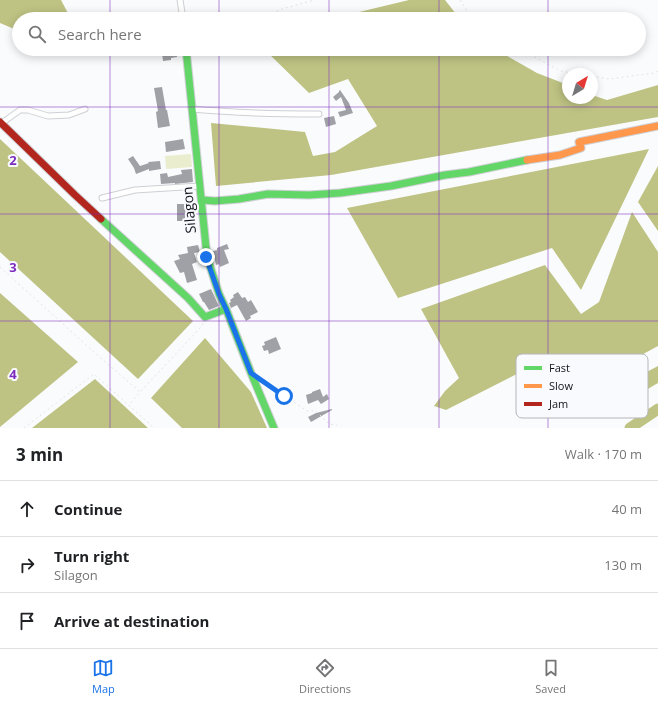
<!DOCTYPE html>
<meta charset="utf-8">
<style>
:root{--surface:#fff;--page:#f6f6f6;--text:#202124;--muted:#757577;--line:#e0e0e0;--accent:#1a73e8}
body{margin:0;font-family:"Open Sans",sans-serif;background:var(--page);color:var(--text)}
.compass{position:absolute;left:562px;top:68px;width:36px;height:36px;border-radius:50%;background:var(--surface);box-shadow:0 2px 10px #0003;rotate:38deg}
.stop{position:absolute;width:12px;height:12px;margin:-9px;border:3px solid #1a73e8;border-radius:50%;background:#fff}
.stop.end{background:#1a73e8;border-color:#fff;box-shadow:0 1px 4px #0008}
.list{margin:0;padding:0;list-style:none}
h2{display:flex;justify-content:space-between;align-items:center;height:52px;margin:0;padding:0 16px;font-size:17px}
h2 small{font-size:13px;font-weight:400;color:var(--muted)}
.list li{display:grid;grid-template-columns:26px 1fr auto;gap:12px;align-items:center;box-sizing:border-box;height:56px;padding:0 16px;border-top:1px solid var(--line)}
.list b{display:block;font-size:15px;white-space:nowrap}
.list p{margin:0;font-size:13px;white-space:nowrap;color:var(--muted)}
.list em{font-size:13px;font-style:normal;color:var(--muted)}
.icon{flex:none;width:22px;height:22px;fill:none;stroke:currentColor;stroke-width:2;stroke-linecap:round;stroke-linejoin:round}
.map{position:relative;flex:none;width:658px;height:428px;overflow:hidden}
.search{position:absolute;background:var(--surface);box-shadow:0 2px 10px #0003;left:12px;right:12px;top:12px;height:44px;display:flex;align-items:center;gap:10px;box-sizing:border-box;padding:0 14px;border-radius:22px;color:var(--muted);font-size:15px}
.sheet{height:220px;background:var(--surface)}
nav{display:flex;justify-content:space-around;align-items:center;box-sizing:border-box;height:56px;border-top:1px solid var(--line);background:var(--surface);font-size:11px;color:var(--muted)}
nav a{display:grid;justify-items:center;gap:2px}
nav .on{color:var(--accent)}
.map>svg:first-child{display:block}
.green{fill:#eaeece}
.water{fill:#bec383}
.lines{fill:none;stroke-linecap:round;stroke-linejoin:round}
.river{stroke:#bec383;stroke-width:11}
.building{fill:#a0a1a6}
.street-casing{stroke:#cfd0d4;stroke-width:7}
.fast-casing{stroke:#cfd0d4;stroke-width:9}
.slow-casing{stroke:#cfd0d4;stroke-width:9}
.jam-casing{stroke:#cfd0d4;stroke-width:9}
.path{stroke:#e4e4e4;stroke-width:1;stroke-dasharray:2 3;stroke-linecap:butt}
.street{stroke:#fefeff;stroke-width:5}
.fast{stroke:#63d668;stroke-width:7}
.slow{stroke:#ff974d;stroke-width:7}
.jam{stroke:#b3261e;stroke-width:7}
.route{stroke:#1a73e8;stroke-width:5}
.grid{fill:none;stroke:#7b2cbf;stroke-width:1;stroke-opacity:0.55}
.labels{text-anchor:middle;stroke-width:4;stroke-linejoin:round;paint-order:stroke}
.street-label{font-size:14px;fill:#12131a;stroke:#f9fafe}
.key{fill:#f9fafe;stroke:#b4b5ba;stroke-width:1}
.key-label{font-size:11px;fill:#12131a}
.grid-label{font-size:13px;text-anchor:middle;font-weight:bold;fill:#7b2cbf;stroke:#f9fafe;stroke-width:4;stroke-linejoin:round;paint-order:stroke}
</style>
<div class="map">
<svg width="658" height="428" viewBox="0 0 658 428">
<rect width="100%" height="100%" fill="#fafbfd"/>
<path class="green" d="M191 154 192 167 166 169 165 156Z"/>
<g class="water">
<path d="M0 0H61L71 19H19V31L0 23Z"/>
<path d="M409 0H445L460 19H330Z"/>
<path d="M264 49H495L537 73 568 85V98H592V95L607 100 658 85V117L331 175 216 186 211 123 305 132 313 156 335 152 377 126 348 79 309 93Z"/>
<path d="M0 139 193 321 138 379 0 252Z"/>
<path d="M649 149 581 290 552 248 398 298 347 208Z"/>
<path d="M658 166V231L638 202Z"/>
<path d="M632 212 658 252V346L575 391 552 356 446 410 434 406 445 391 459 378 421 309 545 265 581 314 599 302Z"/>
<path d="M0 293 78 362 0 427Z"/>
<path d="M205 338 251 392 267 428H182L151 398Z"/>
<path d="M658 366V383L600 417 590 402Z"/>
<path d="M95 379 148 428H32Z"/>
</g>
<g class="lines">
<path class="river" d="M630 428 658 409"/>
</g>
<g class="building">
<path d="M162 53H177V57L171 58V60L163 61Z"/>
<path d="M162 87 166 110H167L170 126 158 128 156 112 158 111 154 88Z"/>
<path d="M340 90 349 103 353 113 340 117 338 112 346 110 341 97 336 101 333 97 339 92V91Z"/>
<path d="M334 116 336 124 326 127 324 118Z"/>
<path d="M183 139 185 149 166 152 165 142Z"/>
<path d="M133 156 140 166 149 163 148 162 160 161 161 169 149 171V169L136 174 134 168 128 159Z"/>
<path d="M192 169 193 182 175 184V183L161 184 160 174 167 173 168 177 182 174 181 170Z"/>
<path d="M177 204H186L185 221H177Z"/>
<path d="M227 244 229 249 224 250 229 263 220 267 219 264 216 265 213 251 217 250V248Z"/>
<path d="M198 245 200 252 194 253 197 262 192 264 197 280 187 283 184 272 180 273 174 261 180 259 178 255 188 253 187 247Z"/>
<path d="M211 289 219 306 209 310 204 302H203L199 294Z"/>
<path d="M238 292 242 298 245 297 248 302 251 300 258 312 250 316 251 318 246 321 237 305 231 308 229 303 231 302 230 300 234 297 233 295Z"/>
<path d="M276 337 281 349 269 354 268 350 264 351 262 346 265 345 264 342Z"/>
<path d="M320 389 323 397 327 394 329 399 321 404 318 400 308 404 306 395 312 393V392Z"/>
<path d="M332 409V410L311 422 308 417 316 413Z"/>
</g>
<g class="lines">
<g class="street-casing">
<g id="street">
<path d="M180 0 183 19"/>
<path d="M192 109C235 113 276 114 319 114"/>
<path d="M2 123 20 110H28L48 116 69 115 85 109"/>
<path d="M102 198 135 190 200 186"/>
</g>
</g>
<g class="fast-casing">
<g id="fast">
<path d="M186 49 207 257 219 294 226 309 251 373 274 428"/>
<path d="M202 200 215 201 239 199 268 194 309 195 340 193 391 186 445 175 469 172 527 160"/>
<path d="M101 219 188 298 205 317 226 309"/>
</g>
</g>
<g class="slow-casing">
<path id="slow" d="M527 160 560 155 581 148 579 142 658 126"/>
</g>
<g class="jam-casing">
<path id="jam" d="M0 122 75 195 101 219"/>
</g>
<g class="path">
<path d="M460 0 467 11 473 19"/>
<path d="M258 19 282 9 315 0"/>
<path d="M516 49 525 52 561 71 579 74"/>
<path d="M592 76 609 79 654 73 658 71"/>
<path d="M0 267 95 353 140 392 129 405"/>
<path d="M261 380 307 411H316L329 424 337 425"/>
<path d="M141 391 202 326 203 323"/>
<path d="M24 428 94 374 154 428"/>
</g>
<use href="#street" class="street"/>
<use href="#fast" class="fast"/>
<use href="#slow" class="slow"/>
<use href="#jam" class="jam"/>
</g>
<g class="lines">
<path class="route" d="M206 257 219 294 226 309 251 373 284 396"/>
</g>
<path class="grid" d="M110 0V19M219 0V19M329 0V19M439 0V19M548 0V19M110 49V428M219 49V428M329 49V428M439 49V428M548 49V428M0 107H658M0 214H658M0 321H658"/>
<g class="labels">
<g class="street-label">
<text transform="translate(189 210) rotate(-95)" y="5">Silagon</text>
</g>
</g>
<rect x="516" y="354" width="132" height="64" rx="6" class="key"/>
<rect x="524" y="366" width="18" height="4" fill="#63d668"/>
<rect x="524" y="384" width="18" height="4" fill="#ff974d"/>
<rect x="524" y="402" width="18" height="4" fill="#b3261e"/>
<g class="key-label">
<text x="549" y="372">Fast</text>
<text x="549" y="390">Slow</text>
<text x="549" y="408">Jam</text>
</g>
<g class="grid-label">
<text x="13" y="165">2</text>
<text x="13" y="272">3</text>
<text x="13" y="379">4</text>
</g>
</svg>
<svg class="compass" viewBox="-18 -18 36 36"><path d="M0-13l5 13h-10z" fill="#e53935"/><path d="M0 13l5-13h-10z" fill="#757577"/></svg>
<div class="stop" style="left:284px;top:396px"></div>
<div class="stop end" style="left:206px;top:257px"></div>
<div class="search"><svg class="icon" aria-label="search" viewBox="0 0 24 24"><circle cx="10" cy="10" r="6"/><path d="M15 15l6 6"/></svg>Search here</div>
</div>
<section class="sheet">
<h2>3 min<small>Walk · 170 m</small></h2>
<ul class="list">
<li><svg class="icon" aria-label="ahead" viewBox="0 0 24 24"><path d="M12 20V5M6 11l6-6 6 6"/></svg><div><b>Continue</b></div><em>40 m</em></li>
<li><svg class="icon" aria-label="right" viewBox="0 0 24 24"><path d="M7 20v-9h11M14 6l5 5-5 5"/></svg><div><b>Turn right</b><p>Silagon</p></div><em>130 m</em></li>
<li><svg class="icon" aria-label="arrive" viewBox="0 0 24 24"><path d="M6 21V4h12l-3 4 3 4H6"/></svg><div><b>Arrive at destination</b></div></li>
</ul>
</section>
<nav>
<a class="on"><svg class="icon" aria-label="map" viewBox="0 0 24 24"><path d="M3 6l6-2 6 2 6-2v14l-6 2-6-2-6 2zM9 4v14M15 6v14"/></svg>Map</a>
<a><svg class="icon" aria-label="directions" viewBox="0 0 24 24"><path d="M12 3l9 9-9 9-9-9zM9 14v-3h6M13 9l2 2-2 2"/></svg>Directions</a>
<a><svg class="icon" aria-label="saved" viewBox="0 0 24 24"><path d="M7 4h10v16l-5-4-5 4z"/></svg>Saved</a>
</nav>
